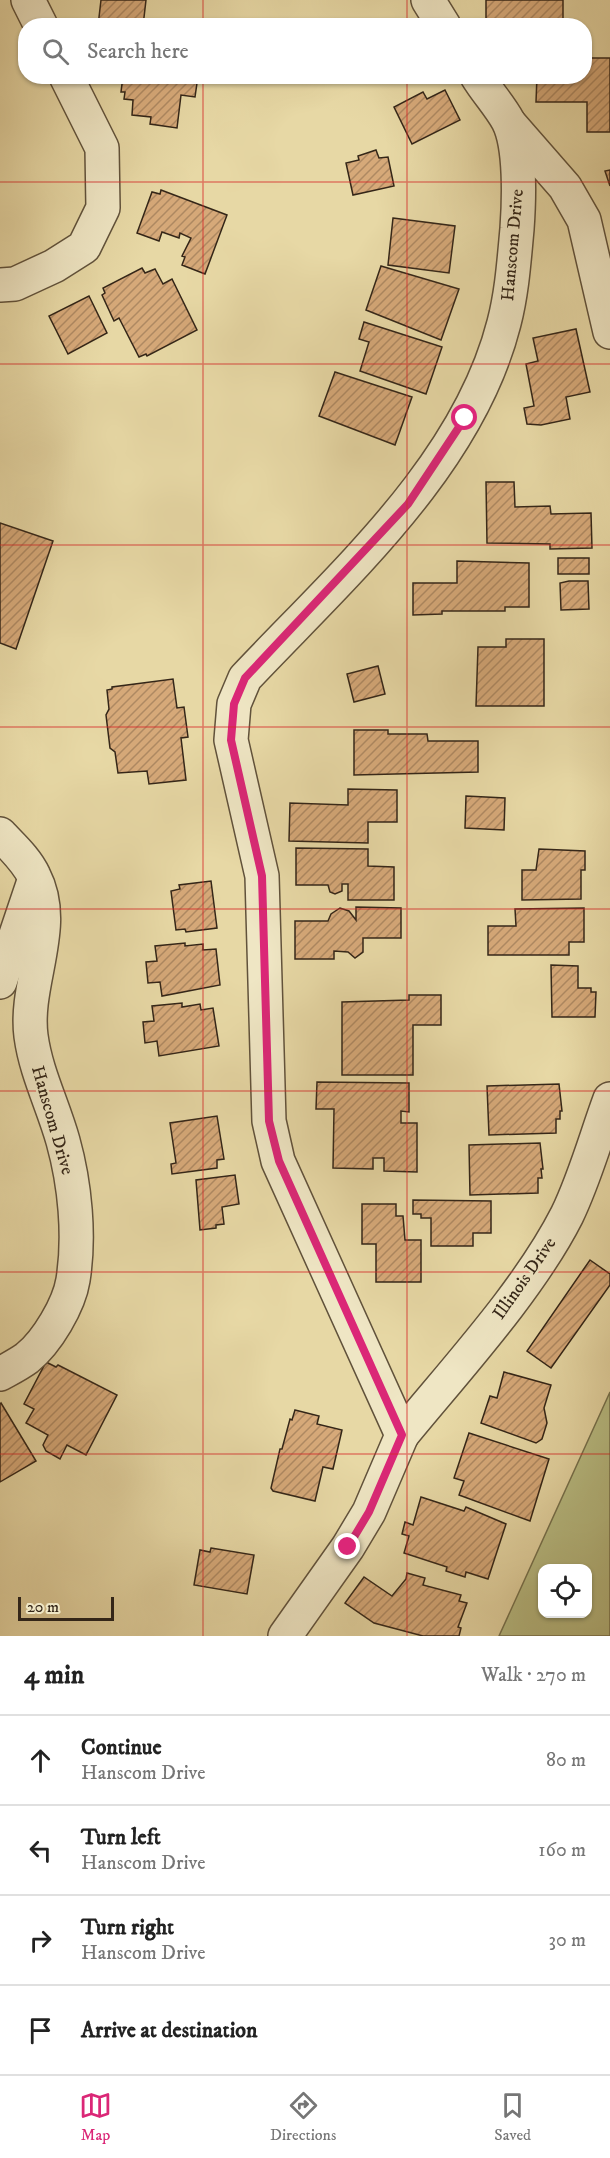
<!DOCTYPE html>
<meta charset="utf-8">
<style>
:root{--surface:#fff;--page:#f6f6f6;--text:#222;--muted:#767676;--line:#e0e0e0;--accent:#db2777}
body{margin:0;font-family:"IM FELL DW Pica",serif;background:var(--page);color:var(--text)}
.controls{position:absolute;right:18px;bottom:18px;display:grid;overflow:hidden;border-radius:12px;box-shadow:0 2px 4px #0004}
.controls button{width:54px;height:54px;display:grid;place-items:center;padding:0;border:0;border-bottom:2px solid var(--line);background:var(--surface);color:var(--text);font:30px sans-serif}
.scale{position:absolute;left:18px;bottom:15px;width:96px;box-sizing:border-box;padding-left:6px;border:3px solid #342618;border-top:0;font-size:16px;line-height:21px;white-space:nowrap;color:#342618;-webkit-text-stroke:4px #efe6c4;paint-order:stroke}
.stop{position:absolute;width:18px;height:18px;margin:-14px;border:4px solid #db2777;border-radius:50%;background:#fff}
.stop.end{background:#db2777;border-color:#fff;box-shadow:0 2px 6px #0008}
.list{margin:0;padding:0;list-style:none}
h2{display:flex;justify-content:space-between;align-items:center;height:78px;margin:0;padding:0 24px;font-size:26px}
h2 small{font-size:20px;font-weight:400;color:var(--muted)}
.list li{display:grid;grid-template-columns:39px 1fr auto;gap:18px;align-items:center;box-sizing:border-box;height:90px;padding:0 24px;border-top:2px solid var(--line)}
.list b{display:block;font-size:22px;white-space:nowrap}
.list p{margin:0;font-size:20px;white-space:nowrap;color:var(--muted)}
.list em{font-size:20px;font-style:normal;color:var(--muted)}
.icon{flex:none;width:33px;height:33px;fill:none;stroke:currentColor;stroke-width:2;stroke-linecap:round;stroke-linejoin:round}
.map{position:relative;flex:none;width:610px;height:1636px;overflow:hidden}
.search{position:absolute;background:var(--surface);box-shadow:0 2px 4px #0004;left:18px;right:18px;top:18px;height:66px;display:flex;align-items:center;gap:15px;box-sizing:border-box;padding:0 21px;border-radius:24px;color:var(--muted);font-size:22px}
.sheet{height:438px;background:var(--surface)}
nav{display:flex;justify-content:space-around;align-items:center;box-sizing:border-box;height:84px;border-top:2px solid var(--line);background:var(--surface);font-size:16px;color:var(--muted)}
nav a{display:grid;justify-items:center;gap:3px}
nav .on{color:var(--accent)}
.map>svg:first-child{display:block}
.green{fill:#b9be84;stroke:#76724e;stroke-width:1.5;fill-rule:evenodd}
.building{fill:url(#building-hatch);stroke:#342618;stroke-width:1.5}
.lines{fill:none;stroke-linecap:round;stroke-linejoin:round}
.minor-casing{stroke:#61523b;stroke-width:36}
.minor{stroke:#efe6c4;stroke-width:33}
.route{stroke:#db2777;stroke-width:8}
.grid{fill:none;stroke:#d62828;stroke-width:1.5;stroke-opacity:0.55}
.labels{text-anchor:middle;stroke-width:4.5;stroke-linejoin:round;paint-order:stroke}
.street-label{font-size:18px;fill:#342618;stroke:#efe6c4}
</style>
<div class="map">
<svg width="610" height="1636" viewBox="0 0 610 1636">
<defs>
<pattern id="building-hatch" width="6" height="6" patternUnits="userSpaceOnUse" patternTransform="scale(1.5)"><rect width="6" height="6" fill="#d6a979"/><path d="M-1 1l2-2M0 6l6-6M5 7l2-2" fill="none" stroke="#ae8962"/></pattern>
</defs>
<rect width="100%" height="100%" fill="#e7d8a5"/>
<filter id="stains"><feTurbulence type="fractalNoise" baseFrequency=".00333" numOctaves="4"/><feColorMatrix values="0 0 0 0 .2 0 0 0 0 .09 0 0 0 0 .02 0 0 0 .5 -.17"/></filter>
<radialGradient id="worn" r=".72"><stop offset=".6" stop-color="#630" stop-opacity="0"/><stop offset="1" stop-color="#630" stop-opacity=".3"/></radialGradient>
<path class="green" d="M610 1392V1636H499ZM542 1568H588V1614H542Z"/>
<g class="building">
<path d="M101 0H146L143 26H98Z"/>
<rect x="486" y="0" width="77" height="26"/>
<path d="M584 58H610V132H587V102H536L537 76H584Z"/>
<path d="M123 76H198L195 97 181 95 177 128 150 124 151 117 132 115 133 100 124 99 125 92H121Z"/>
<path d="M445 90 460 120 412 144 394 107 423 92 427 99Z"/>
<path d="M376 150 379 158 388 157 394 186 353 195 346 163 359 160 358 156Z"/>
<path d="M610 170V186L605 171Z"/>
<path d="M161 190 227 215 205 274 182 265 185 257 182 256 191 238 180 233 179 238 162 232 159 241 137 233 152 192 160 194Z"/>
<path d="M393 218 455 226 449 273 388 265Z"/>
<path d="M381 266 459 289 441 340 366 310Z"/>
<path d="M142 268 145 273 155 269 163 284 172 279 197 330 147 356 146 354 139 357 119 318 114 321 102 295 105 293 103 288Z"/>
<path d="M89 296 107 333 68 354 49 316Z"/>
<path d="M364 322 442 347 426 394 360 371 369 342 359 339Z"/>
<path d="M576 329 590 392 566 397 570 419 541 425 527 424 524 408 534 406 526 364 538 361 533 338Z"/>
<path d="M335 372 412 397 395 445 319 416Z"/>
<path d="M486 482H514L515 507 550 506 551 514 591 513 592 548 550 549V544L487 543Z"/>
<path d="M0 523 53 541 16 649 0 643Z"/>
<rect x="558" y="558" width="31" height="16"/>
<path d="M457 561 529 563V607H505V611H442V614L413 615V583H457Z"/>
<path d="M569 581H588L589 609 561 610 560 583Z"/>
<path d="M506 639H544V706H476L478 647H506Z"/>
<path d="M378 666 385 694 354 702 347 674Z"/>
<path d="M173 679 177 708 184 707 188 737 181 738 186 780 149 784 147 771 118 773 115 752 110 748 106 715 109 709 107 690 112 689V687Z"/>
<path d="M354 730H388V734H427L428 741H478V772L354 775Z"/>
<path d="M348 789 397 790V822H368V843L289 841 290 803 348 805Z"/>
<path d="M466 796 505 798 504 830 465 828Z"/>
<path d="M296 848 368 849V866L394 867V900H348V884H342V891L335 894 330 892 328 885H296Z"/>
<path d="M539 849 585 851V870H581V899L522 900V870H536Z"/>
<path d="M211 881 217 928 186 932 185 929 176 930 171 891 180 889 179 885Z"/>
<path d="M356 907 401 908V938H363V952L355 958 348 952 334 951V959H295V921H328L331 914 340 908 349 911 356 920Z"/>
<path d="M584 908V942H569V955H488V926H516L515 909Z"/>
<path d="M185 943V946L203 944V950L216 949 220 985 162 996 160 982 148 983 146 962 157 961 155 946Z"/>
<path d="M551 965 578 966V988H591V992H596L595 1017H552Z"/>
<path d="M409 995H441V1025H413V1075H342V1002L409 1000Z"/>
<path d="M182 1003V1007L200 1004 201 1010 213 1008 219 1046 159 1056 157 1041 145 1043 143 1022 154 1021 152 1006Z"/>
<path d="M317 1082 409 1083V1112L401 1111V1123H417V1172L384 1171V1158H373V1169L333 1168 334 1109H316Z"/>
<path d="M559 1084 562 1111H560V1119H556V1133L489 1135 487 1086Z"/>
<path d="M217 1116 224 1159 217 1160V1168L172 1174 171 1164 176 1163 170 1123Z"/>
<path d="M540 1143 543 1169H541L542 1178H538V1193L470 1195 469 1145Z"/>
<path d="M235 1175 239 1204 222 1207 224 1224 216 1225V1228L200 1230 196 1180Z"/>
<path d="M413 1200 491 1201V1233H473V1246H431V1218H421V1214H413Z"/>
<path d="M362 1204H396V1216H403L405 1240H421V1282H376V1244H362Z"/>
<path d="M590 1260 610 1274V1285L551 1368 527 1351Z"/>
<path d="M46 1362 56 1367 58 1365 117 1395 86 1455 67 1445 60 1459 46 1451 43 1445 48 1435 26 1423 34 1409 24 1404Z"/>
<path d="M504 1372 551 1385 544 1408 547 1423 542 1439 536 1443 481 1423 490 1396 497 1398Z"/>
<path d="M1 1403 36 1461 0 1482V1404Z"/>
<path d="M295 1410 319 1416 317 1424 342 1430 333 1469 323 1467 315 1501 273 1491 271 1488 280 1449H282L290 1419 292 1420Z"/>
<path d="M469 1433 549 1459 530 1521 459 1495 464 1481 454 1478Z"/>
<path d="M421 1497 464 1511 466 1507 506 1524 488 1579 466 1572 465 1577 446 1571 447 1567 404 1553 409 1536 402 1534 405 1522 413 1525Z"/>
<path d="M211 1548 254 1555 247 1594 194 1585 200 1550 210 1552Z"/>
<path d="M407 1573 425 1578 423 1585 461 1595 459 1601 467 1603 458 1627 461 1628 459 1636H423L374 1623 345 1603 364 1577 392 1596 406 1579Z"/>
</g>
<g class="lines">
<g class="minor-casing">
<g id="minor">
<path d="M28 0 41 26"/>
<path d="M428 0 444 26"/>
<path d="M510 124 565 187 584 220 610 332"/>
<path d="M0 285 15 284 54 266 84 247 103 208 102 148 66 76"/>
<path d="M0 834C12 847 26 859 34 876 60 926 24 983 31 1036 36 1073 53 1105 63 1141 75 1184 80 1236 73 1280 69 1305 47 1342 27 1358 19 1364 9 1369 0 1374"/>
<path d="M0 982 33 884"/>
<path d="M402 1435C456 1369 529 1290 567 1215 585 1178 596 1137 610 1099"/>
<path d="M285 1636 348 1547 369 1512 402 1435 278 1161 269 1121 262 876 231 740 234 704 245 678C342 575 468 465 504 323 512 292 514 261 517 229 519 201 521 146 508 121 500 106 486 91 477 76"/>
</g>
</g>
<use href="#minor" class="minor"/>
</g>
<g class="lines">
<path class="route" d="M348 1547 369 1512 402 1435 279 1161 269 1121 262 876 231 740 234 704 245 678 408 504 465 418"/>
</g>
<path class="grid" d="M203 0V26M407 0V26M203 76V1636M407 76V1636M0 182H610M0 364H610M0 545H610M0 727H610M0 909H610M0 1091H610M0 1272H610M0 1454H610"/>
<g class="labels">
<g class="street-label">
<text transform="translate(512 245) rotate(-85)" y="6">Hanscom Drive</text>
<text transform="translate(53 1120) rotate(74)" y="6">Hanscom Drive</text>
<text transform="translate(524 1278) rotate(-55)" y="6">Illinois Drive</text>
</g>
</g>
<rect width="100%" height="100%" filter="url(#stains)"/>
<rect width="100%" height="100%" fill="url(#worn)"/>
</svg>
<div class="controls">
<button><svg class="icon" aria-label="locate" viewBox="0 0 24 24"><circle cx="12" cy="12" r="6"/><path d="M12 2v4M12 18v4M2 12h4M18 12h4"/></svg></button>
</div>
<div class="scale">20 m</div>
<div class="stop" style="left:465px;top:418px"></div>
<div class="stop end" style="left:348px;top:1547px"></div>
<div class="search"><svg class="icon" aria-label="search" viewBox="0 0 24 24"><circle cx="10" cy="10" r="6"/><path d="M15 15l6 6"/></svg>Search here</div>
</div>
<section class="sheet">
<h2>4 min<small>Walk · 270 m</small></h2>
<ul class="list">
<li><svg class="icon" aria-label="ahead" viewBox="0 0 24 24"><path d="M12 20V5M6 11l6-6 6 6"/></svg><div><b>Continue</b><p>Hanscom Drive</p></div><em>80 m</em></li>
<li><svg class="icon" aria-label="left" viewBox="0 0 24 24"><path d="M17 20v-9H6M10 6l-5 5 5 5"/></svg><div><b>Turn left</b><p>Hanscom Drive</p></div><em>160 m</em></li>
<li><svg class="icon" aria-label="right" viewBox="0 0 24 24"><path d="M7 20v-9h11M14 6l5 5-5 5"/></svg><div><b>Turn right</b><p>Hanscom Drive</p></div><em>30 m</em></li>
<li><svg class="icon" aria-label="arrive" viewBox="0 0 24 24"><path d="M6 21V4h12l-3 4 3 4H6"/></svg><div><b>Arrive at destination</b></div></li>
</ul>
</section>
<nav>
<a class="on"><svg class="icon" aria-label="map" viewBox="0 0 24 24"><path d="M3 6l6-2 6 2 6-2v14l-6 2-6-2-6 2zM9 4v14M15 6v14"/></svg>Map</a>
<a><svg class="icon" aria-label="directions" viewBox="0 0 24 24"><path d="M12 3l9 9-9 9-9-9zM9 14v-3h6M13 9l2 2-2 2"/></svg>Directions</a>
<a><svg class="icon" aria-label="saved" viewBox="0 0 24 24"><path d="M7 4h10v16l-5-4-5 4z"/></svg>Saved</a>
</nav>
